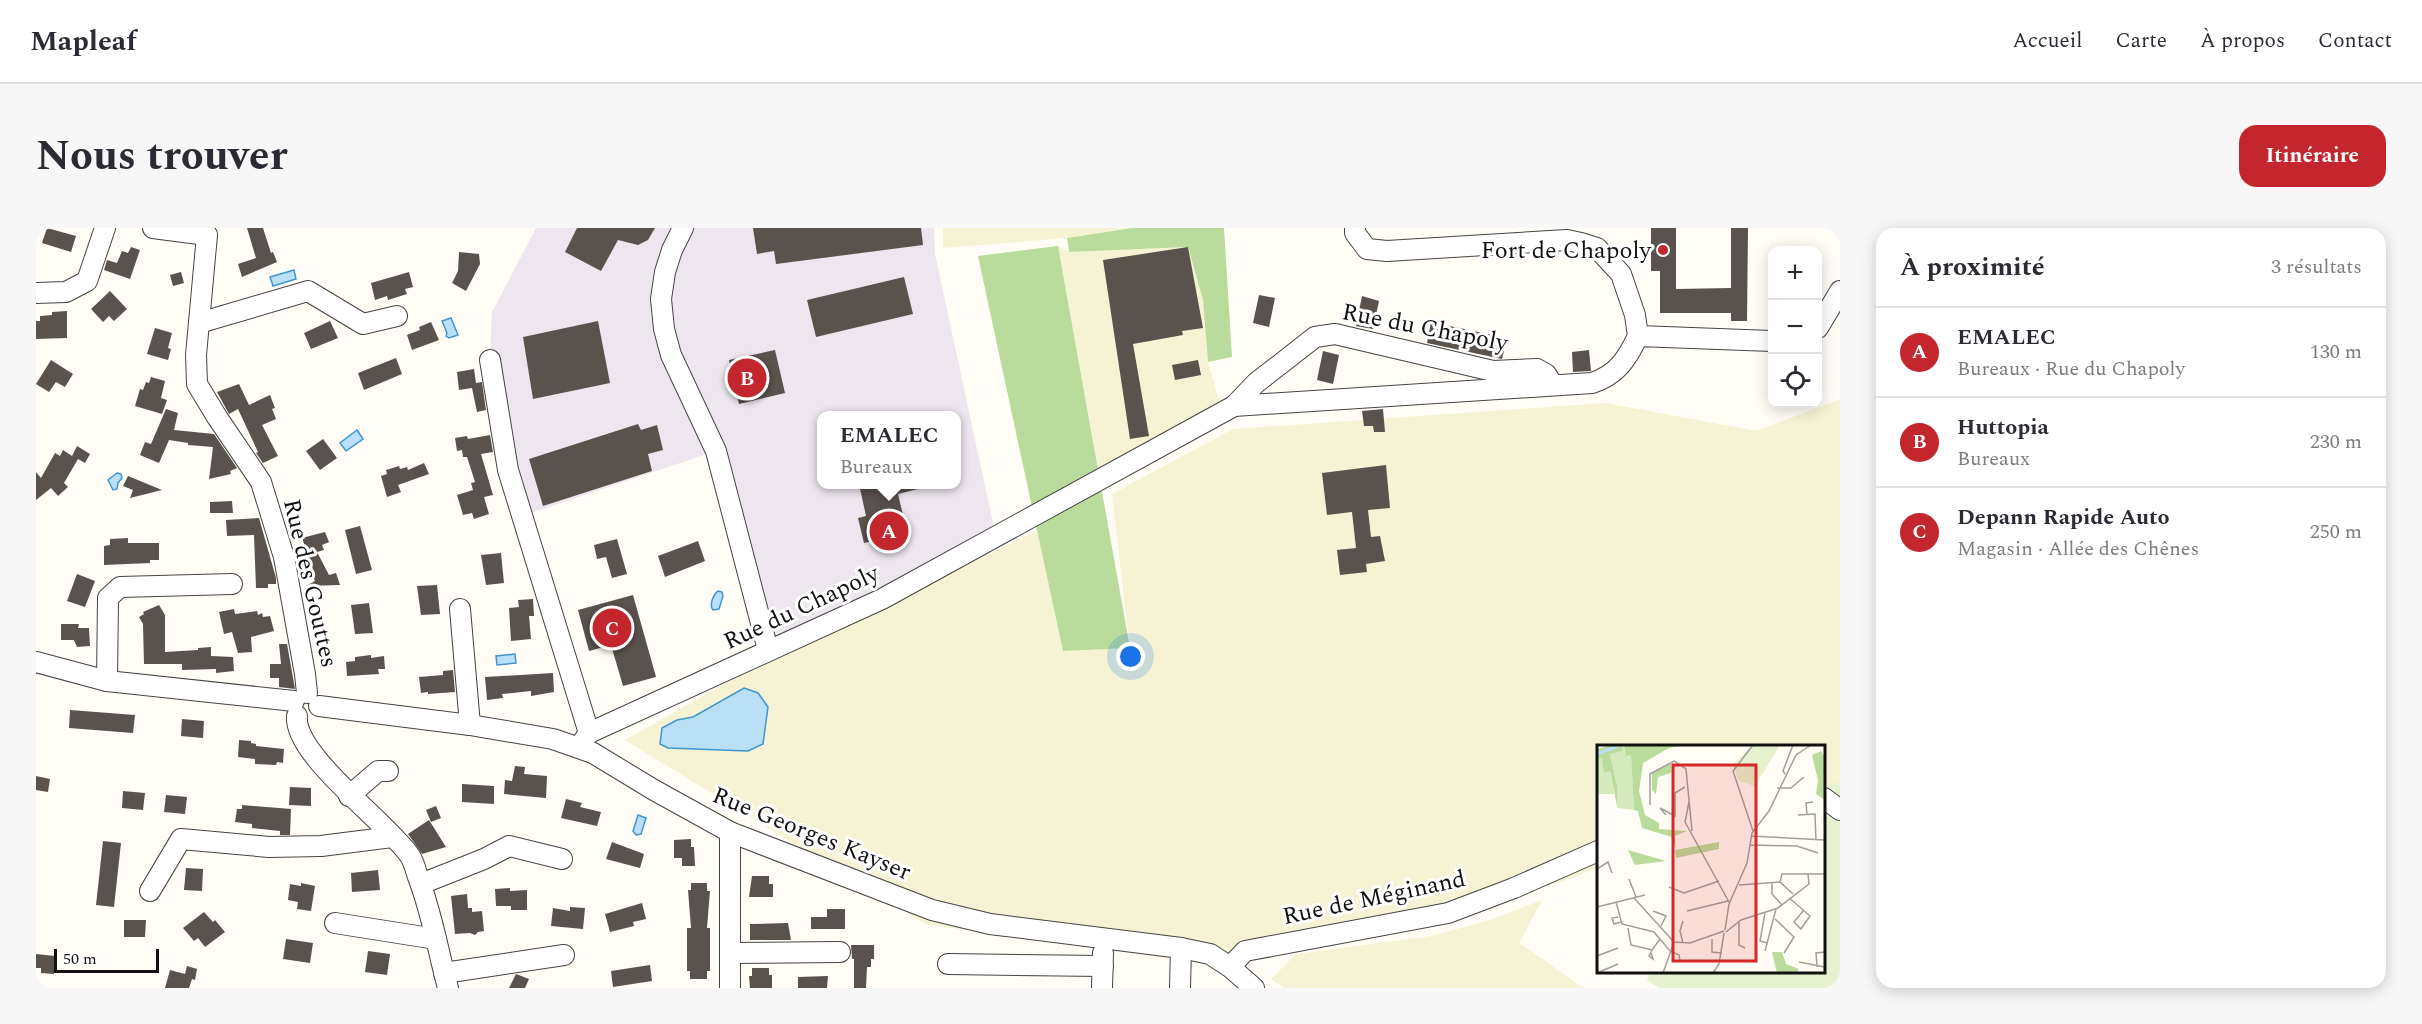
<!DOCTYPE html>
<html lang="fr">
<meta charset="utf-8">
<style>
:root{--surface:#fff;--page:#f7f7f7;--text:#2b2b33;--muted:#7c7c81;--line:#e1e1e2;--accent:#c4262e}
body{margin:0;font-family:Spectral,serif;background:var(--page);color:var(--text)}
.controls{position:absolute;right:18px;top:18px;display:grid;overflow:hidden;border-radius:12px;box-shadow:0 3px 15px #0003}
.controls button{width:54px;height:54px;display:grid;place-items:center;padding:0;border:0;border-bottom:2px solid var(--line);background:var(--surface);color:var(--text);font:30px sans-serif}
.scale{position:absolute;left:18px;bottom:15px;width:105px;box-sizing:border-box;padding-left:6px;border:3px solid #111;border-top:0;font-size:16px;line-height:21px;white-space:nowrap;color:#111;-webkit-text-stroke:4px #fff;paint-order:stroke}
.you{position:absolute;left:1095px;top:429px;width:21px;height:21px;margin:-15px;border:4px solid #fff;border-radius:50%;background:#1a73e8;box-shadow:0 0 0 9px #1a73e833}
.badge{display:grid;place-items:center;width:39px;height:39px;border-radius:50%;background:var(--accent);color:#fff;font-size:20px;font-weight:700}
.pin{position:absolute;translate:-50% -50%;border:3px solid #fff;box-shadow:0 2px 6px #0006}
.popup{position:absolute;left:781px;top:183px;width:144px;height:78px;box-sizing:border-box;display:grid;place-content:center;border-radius:12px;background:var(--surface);filter:drop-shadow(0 2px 4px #0005);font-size:20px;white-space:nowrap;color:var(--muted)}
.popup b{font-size:22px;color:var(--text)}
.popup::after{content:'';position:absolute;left:50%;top:100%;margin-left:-12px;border:12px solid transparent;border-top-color:var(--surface)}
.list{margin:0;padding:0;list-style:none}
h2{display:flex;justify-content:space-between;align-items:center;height:78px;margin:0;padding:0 24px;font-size:26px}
h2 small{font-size:20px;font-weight:400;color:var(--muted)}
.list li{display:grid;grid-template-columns:39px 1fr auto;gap:18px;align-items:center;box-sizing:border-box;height:90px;padding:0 24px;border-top:2px solid var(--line)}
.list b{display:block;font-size:22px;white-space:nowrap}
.list p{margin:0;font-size:20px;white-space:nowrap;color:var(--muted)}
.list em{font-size:20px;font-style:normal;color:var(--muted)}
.icon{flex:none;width:33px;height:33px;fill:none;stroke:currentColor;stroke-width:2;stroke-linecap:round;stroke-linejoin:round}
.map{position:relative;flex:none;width:1804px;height:760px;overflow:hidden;border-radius:18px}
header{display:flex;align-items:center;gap:36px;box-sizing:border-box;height:84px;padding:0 30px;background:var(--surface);border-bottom:2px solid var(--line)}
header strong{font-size:28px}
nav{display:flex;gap:33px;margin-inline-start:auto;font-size:21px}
.intro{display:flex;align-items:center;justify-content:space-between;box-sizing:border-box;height:144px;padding:0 36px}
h1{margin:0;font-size:42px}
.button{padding:15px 27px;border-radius:18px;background:var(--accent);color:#fff;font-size:21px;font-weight:700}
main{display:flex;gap:36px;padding:0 36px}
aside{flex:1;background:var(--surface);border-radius:18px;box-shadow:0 3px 15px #0003}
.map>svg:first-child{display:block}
.industrial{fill:#eee6ef;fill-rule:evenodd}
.farmland{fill:#f6f3d4}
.forest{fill:#b9dc9c}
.pitch{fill:#e6f2cf}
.water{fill:#b9e0f7;stroke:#3f96cf;stroke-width:1.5}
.building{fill:#5a524d}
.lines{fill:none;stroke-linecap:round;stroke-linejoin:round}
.minor-casing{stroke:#444;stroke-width:22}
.minor{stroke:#fff;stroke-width:20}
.poi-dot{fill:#c4262e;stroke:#fff;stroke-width:2}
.labels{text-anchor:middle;stroke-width:6;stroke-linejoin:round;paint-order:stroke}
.poi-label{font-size:24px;fill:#111;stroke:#fff;text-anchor:end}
.street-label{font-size:24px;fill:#111;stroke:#fff}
.inset-river{fill:none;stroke:#b9e0f7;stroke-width:3}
.inset-road{fill:none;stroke:#a09f9a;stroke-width:1.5}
.view{fill:#d62828;fill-opacity:0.15;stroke:#d62828;stroke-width:3}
.inset-edge{fill:none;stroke:#111;stroke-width:3}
</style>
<header>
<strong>Mapleaf</strong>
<nav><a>Accueil</a><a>Carte</a><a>À propos</a><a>Contact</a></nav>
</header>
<div class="intro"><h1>Nous trouver</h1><a class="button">Itinéraire</a></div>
<main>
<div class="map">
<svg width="1804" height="760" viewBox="0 0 1804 760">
<rect width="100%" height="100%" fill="#fffdf5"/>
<path class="industrial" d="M500 0H898L899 26 960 309 732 422 680 223 486 288 454 132 456 84ZM786 188H920V256H786Z"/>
<g class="farmland">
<path d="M907 0H1096L1031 10 907 20Z"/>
<path d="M1022 18 1033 24 1152 19 1167 72 1172 134 1184 176 1063 244Z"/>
<path d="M1804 171V555L1788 559V518H1562V640L1525 654 1158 734 889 696 589 512 734 430 1001 303 1027 423 1094 420 1076 266 1197 201 1569 175 1721 203Z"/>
<path d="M1506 672 1483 715 1548 760H1248L1235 751 1260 726 1395 708 1454 692Z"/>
</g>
<g class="forest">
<path d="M1096 0H1188L1196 129 1172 134 1167 72 1152 19 1033 24 1031 10Z"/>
<path d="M1022 18 1094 420 1027 423 942 28Z"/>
</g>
<path class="pitch" d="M1802 554 1804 556V760H1623L1611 752 1614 744H1788V559Z"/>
<g class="water">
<path d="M258 42 260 51 237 58 234 49Z"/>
<path d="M415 90 422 107 413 110 410 108 411 105 406 93Z"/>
<path d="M321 202 327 211 310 223 304 215Z"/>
<path d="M81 245 85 246 86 250 82 255 81 261 77 262 72 252Z"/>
<path d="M682 363 686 364 687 368 683 381 677 382C673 377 677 367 682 363Z"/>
<path d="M479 426 480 435 461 437 460 428Z"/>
<path d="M708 460 722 465 732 479 727 516 712 523 632 520 624 516 626 500 641 492 657 489Z"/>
<path d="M602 587 610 590 605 606 600 607 597 603Z"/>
</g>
<g class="building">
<path d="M11 0 40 8 35 24 6 15Z"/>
<path d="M211 0H227L235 25 237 24 241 34 206 49 202 36 220 30Z"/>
<path d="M541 0H619L612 12 602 17 582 12 565 43 529 24Z"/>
<path d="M717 0H885L887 17 740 36 738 23 721 26Z"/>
<path d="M1615 0H1640V61L1695 60V0H1712L1711 93H1695V85H1624V43H1615Z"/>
<path d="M95 19 104 22 94 51 68 42 71 32 81 35 86 23 92 25Z"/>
<path d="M1152 19 1167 100 1146 103 1147 107 1097 116 1113 208 1094 211 1067 32Z"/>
<path d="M423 24 443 26 444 36 430 63 416 55 422 43Z"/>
<path d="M145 44 148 55 137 58 134 47Z"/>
<path d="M373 44 377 59 369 61 371 66 352 72 351 68 339 72 335 55Z"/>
<path d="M868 49 877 86 780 109 771 72Z"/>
<path d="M74 63 91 81 78 93 73 88 67 94 55 81Z"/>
<path d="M1223 67 1239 70 1233 99 1217 95Z"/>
<path d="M1326 68 1343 73 1337 101 1320 98Z"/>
<path d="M31 83V110L0 111V93H4V88L16 87V84Z"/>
<path d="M294 93 302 110 275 121 268 105Z"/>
<path d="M562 93 574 155 497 171 487 109Z"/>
<path d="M395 94 403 112 376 122 371 107 384 102 383 99Z"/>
<path d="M1395 94 1471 110 1466 131 1391 115Z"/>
<path d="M119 100 136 105 132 120 135 121 132 132 111 126Z"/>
<path d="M739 122 749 165 703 176 693 132Z"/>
<path d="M1553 122 1555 143 1537 144 1536 124Z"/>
<path d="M1287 123 1303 127 1297 156 1281 152Z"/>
<path d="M360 130 366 146 328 162 322 145Z"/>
<path d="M15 132 37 146 29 159 20 154 13 164 0 156Z"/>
<path d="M1162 132 1165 147 1139 152 1136 137Z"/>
<path d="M438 141 440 155 446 154 450 182 441 184 436 160 423 162 421 144Z"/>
<path d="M115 149 129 153 125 170 131 172 126 186 99 178 104 161 107 162 110 154 113 155Z"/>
<path d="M203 156 213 177 234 167 239 180 236 181 240 191 226 197 242 228 227 235 220 225 222 224 202 181 193 186 181 164Z"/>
<path d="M130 181 142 185 138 202 178 206 201 240 194 243 195 246 173 251 177 219 152 217V215L133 212 123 235 104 227 109 214 115 216Z"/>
<path d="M1347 181 1349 204H1338L1337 198H1328L1326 183Z"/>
<path d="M602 196 605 202 621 197 627 222 612 226 616 243 507 278 493 231Z"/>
<path d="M454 207 457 224 445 226 457 267 448 269 453 286 438 291 436 285 427 287 421 267 437 262 435 255 439 254 431 229H427L426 222 421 223 419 210 431 208 432 211Z"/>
<path d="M287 211 301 230 284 242 270 223Z"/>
<path d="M41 218 54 226 49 235 42 231 28 255 32 259 22 268 15 260 0 272V244L5 250 19 225 24 228 27 222 36 228Z"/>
<path d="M388 235 393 246 362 257 365 264 351 269 345 248 351 246 350 242 363 238 364 241 371 239 372 242Z"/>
<path d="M1350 237 1354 280 1332 282 1335 309 1344 308 1349 333 1330 336 1331 344 1304 347 1301 322 1320 320 1316 284 1291 287 1286 245Z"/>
<path d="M92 248 126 262 94 270 97 262 87 258Z"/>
<path d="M823 256H882V261L862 266 868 291 864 292 867 306 828 315 822 290 830 288Z"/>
<path d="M196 273 197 285H174V274Z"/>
<path d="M223 290 240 350V356H232V360H220L218 307 191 308 190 292Z"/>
<path d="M324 298 336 342 320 346 309 302Z"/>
<path d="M289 304 293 314 286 317 288 322 281 324 293 347 300 345 304 357 270 358 279 353 276 347H279L266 310Z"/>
<path d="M92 310V315H123V332H114V335L68 337V318L74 317V311Z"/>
<path d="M581 311 591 346 576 350 570 329 561 331 558 317Z"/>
<path d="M662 313 669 333 629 349 622 328Z"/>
<path d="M465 325 468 355 450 357 445 327Z"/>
<path d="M41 346 59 353 49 379 31 373Z"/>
<path d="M401 357 404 386 385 387 381 358Z"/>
<path d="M597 367 620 449 587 458 575 417 553 423 542 382Z"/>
<path d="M497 371 498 388H493L495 411 475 413 473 380 483 379 482 372Z"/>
<path d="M333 375 337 405 319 406 315 377Z"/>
<path d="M123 377 129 387V424L162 422V420L175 419V428L197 429 198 443 180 445V441L146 442V436H108L107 396 103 389 108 386 107 384Z"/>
<path d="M198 381 199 386 221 383 222 387 226 385 227 389 234 388 238 403 215 409 216 424 202 425 196 404 188 406 183 384Z"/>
<path d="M25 396H43L42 400H53L54 418 41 419 38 412H25Z"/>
<path d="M243 416H251L259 461 243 459V450H234V436H245Z"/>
<path d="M335 427V430L348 428 349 441H342L343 446 311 448 310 434 319 433V429Z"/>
<path d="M417 442 419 464 392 466V464L385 465 383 449 407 447V443Z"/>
<path d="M517 445 518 464 495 468V463L466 466 467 470 451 472 449 449Z"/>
<path d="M34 482 99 487 97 505 33 500Z"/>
<path d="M146 491 168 493 167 510 145 508Z"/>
<path d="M203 512 215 513V515L220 516V518L248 521 247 535 241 534 240 537 219 536V531L202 529Z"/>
<path d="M479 538 489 539 488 546 511 548 510 570 468 566 469 552 476 553Z"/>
<path d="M0 548 14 551 12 564 0 562Z"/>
<path d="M426 556 458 558V576L426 574Z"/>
<path d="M254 559 275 560V578L253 577Z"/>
<path d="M87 563 109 565 107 582 86 580Z"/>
<path d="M130 567 151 569 149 586 128 584Z"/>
<path d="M530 571 546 575 544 579 565 584 561 598 525 590Z"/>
<path d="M206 577 255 581 254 607H244V603L216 600V596L199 594 201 581H206Z"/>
<path d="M400 578 405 590 395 594 390 582Z"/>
<path d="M393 592 410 619 386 626 372 606Z"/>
<path d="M655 611V619H658L659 638H646V630H638V612Z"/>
<path d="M67 613 85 615 78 679 60 677Z"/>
<path d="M576 614 608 626 604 640 570 631Z"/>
<path d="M150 640 167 641 166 663 148 662Z"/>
<path d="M342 642 344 662 316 664 315 645Z"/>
<path d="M716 648H733V656H737V669H713Z"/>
<path d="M265 655 279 658 275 683 261 681 262 674 252 672 254 656 265 658Z"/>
<path d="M655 655H671V663H674L671 700H674V743H671V751H654V743H651V700H655L652 662H655Z"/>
<path d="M474 660V663L491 662V682H475V678H460L459 661Z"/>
<path d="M431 666 432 680H436V684L446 683 448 703 442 704 439 707 434 705 419 706 415 668Z"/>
<path d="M606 675 610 691 597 694 598 698 574 704 569 686Z"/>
<path d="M534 679 549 680 547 701 515 698 517 680 534 683Z"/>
<path d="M791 681H809V701H775V689H791Z"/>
<path d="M168 684 177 694 179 692 189 704 169 719 162 710 158 713 147 700Z"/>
<path d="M88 692H110L109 709H88Z"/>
<path d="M752 695 755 712H714V696Z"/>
<path d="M250 711 277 715 274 735 247 731Z"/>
<path d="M815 717H838V731H835V739H831L830 760H818V731H816Z"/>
<path d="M332 723 354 726 351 747 329 744Z"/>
<path d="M0 726 19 728 18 746 5 745V740H0Z"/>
<path d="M614 737 616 753 577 759 575 743Z"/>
<path d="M151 738 161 741 159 752 156 751 153 760H129L134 742 149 746Z"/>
<path d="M716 740H733V747H736V760H714L713 748H716Z"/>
<path d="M480 746 493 751 489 760H473Z"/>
<path d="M792 748 791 760H762V749Z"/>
</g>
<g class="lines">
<g class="minor-casing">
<g id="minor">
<path d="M117 0 171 7"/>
<path d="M647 0 636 22 629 44 625 71 628 101 635 127 680 223 732 422"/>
<path d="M1319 0V5L1331 21 1351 23 1531 12 1545 15 1561 20 1585 46 1599 87 1602 108"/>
<path d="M171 7 160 127 161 156 181 189 225 254 248 329 269 446 271 465"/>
<path d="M0 65 30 64 51 53 69 0"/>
<path d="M163 95 272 63 327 96 361 88"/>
<path d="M1782 100 1804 63"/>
<path d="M454 132 472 242 553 505"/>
<path d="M1198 178 1556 155C1581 147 1591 131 1602 108L1736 113"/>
<path d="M424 381 434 497"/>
<path d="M0 434 71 453 258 473"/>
<path d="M71 453 72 370 84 359 196 356"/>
<path d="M283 478 434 497 517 511 557 525 618 562 694 604 896 682 954 696 1145 720 1174 726 1194 739 1218 760"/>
<path d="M261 488C257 527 353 596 374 628 378 634 380 643 382 649 396 685 402 723 412 760"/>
<path d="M543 519 553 505 846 371 1198 178 1220 155 1279 109 1299 106 1457 143 1501 141 1510 146 1517 157"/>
<path d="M313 568 342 543H352"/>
<path d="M1788 570 1804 582"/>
<path d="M385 656 448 631 473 618 526 631"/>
<path d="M114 663 145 611 233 619 285 618 356 609"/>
<path d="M299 695 400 711"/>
<path d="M694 725 804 724"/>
<path d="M912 736 1067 738"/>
<path d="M1194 739 1209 723 1412 685 1478 660 1562 623"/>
<path d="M408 745 528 727"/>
<path d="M694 760V604"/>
<path d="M1066 760 1067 725"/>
<path d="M1144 760 1145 720"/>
</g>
</g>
<use href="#minor" class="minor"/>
</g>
<circle class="poi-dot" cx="1627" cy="22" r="6"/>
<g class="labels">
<g class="poi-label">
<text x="1615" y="30">Fort de Chapoly</text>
</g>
<g class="street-label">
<text transform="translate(1389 99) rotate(11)" y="8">Rue du Chapoly</text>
<text transform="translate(275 355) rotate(77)" y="8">Rue des Gouttes</text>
<text transform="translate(765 379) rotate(-25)" y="8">Rue du Chapoly</text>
<text transform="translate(776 605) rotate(22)" y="8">Rue Georges Kayser</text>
<text transform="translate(1338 669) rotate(-12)" y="8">Rue de Méginand</text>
</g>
</g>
<g transform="translate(1561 517)">
<rect width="228" height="228" fill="#fffdf5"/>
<path d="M25 0 31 6 29 12 34 10 37 65 20 63V40L13 9 26 6ZM5 12 8 27 13 26 17 49H0V14Z" fill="#d5ebbd"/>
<path d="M16 0H25L26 6 13 9 20 40V61L13 26 7 28 5 13 0 14V4ZM27 0H88L72 3 46 18 42 46 48 70 62 78V84L90 86 78 91 79 104 75 92 45 83 41 66 37 65 34 10 18 15 29 11ZM224 6 228 13V55L219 49 221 35 215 10ZM74 18V28L61 32 59 49 55 45V28ZM122 97V104L79 113 78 105ZM31 105 69 116 38 120ZM175 207H185L189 219 202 224 199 228H180Z" fill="#b9dc9c"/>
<path d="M155 0H183L158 41 142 36 136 20Z" fill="#e6f2cf"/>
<path class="inset-river" d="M0 9 24 0"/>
<path class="inset-road" d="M156 0 136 26 156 86M188 29 186 26 196 0M180 43H194L207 32M92 57 88 77 132 157M53 60V29L77 16 89 24 95 86M69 70 63 63 78 71V48L88 42M201 70 218 69 219 95M210 70 209 58 216 57M154 91 228 95M153 100 200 101 221 108M0 124 11 117 15 128M32 134 39 152M175 137V149L185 160M183 137 185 129H228M142 140 183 137 196 149M72 142 87 148 122 136M37 153 77 197M192 153 197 157 213 171 204 184 197 177 206 166M19 157 25 179 57 187 73 206 82 210 83 216M0 162 48 150M56 166 69 171 64 181M90 166 131 156M168 168 163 196 170 198M21 172 15 173 17 179 24 177M178 174 197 192 187 208M86 176 83 186 86 198M142 177V200L148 203M31 183 34 200 55 205 63 194M128 185 132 159 150 118 155 88 172 66 199 10 214 0M129 187 144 175 181 163 212 139 211 129M115 194V207L125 208M77 197 93 198 127 186M168 206 179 164M54 208 56 214 52 211 55 205M0 211 21 203M202 217 228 222M220 222 219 208 228 207M0 228 21 219M66 228 77 197M82 228H103M116 228 122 219 127 188"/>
<path class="view" d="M76 20H159V216H76Z"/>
<rect width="228" height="228" class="inset-edge"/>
</g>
</svg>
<div class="controls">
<button>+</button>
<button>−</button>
<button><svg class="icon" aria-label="locate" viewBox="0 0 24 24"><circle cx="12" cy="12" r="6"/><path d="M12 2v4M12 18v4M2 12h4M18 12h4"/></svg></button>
</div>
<div class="scale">50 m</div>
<div class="you"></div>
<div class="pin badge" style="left:853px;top:303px">A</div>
<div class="popup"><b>EMALEC</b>Bureaux</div>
<div class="pin badge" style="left:711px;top:150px">B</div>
<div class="pin badge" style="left:576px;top:400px">C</div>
</div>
<aside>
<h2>À proximité<small>3 résultats</small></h2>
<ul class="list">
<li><span class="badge">A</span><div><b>EMALEC</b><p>Bureaux · Rue du Chapoly</p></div><em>130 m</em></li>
<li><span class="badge">B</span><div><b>Huttopia</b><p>Bureaux</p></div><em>230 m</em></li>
<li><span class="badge">C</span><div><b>Depann Rapide Auto</b><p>Magasin · Allée des Chênes</p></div><em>250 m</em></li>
</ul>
</aside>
</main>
